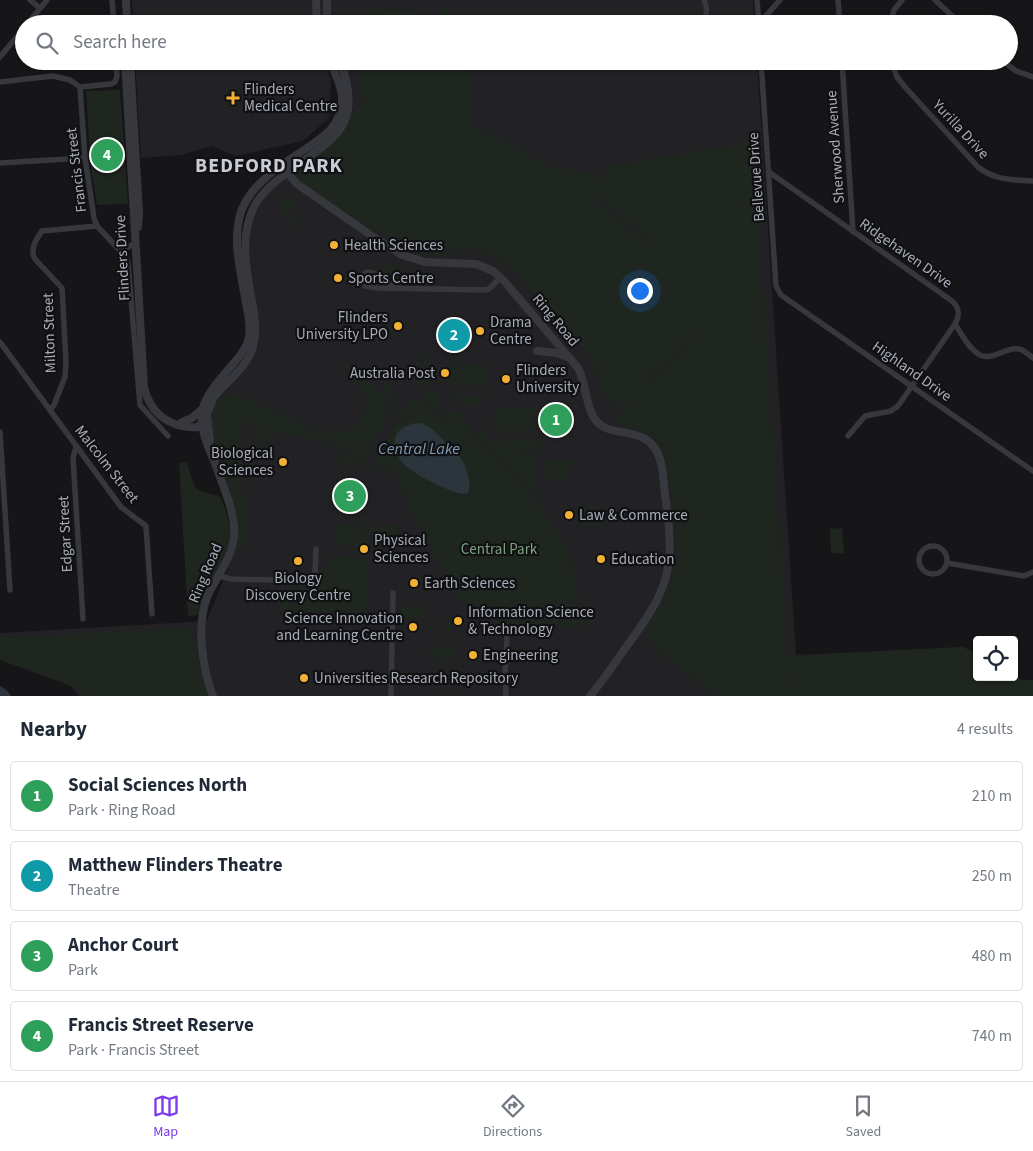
<!DOCTYPE html>
<meta charset="utf-8">
<style>
:root{--surface:#fff;--page:#f2f2f3;--text:#1f2937;--muted:#747a83;--line:#e0e1e3;--accent:#7c3aed}
body{margin:0;font-family:"Source Sans 3",sans-serif;background:var(--page);color:var(--text)}
.controls{position:absolute;right:15px;bottom:15px;display:grid;overflow:hidden;border-radius:5px;box-shadow:0 1px 4px #0004}
.controls button{width:45px;height:45px;display:grid;place-items:center;padding:0;border:0;border-bottom:1px solid var(--line);background:var(--surface);color:var(--text);font:25px sans-serif}
.you{position:absolute;left:639px;top:290px;width:18px;height:18px;margin:-12px;border:4px solid #fff;border-radius:50%;background:#1a73e8;box-shadow:0 0 0 8px #1a73e833}
.badge{display:grid;place-items:center;width:32px;height:32px;border-radius:50%;background:var(--accent);color:#fff;font-size:16px;font-weight:700}
.pin{position:absolute;translate:-50% -50%;border:2px solid #fff;box-shadow:0 1px 5px #0006}
.list{margin:0;padding:0;list-style:none}
h2{display:flex;justify-content:space-between;align-items:center;height:65px;margin:0;padding:0 20px;font-size:21px}
h2 small{font-size:16px;font-weight:400;color:var(--muted)}
.list li{display:grid;grid-template-columns:32px 1fr auto;gap:15px;align-items:center;box-sizing:border-box;height:70px;margin:0 10px 10px;padding:0 10px;border:1px solid var(--line);border-radius:5px}
.list b{display:block;font-size:19px;white-space:nowrap}
.list p{margin:0;font-size:16px;white-space:nowrap;color:var(--muted)}
.list em{font-size:16px;font-style:normal;color:var(--muted)}
.icon{flex:none;width:28px;height:28px;fill:none;stroke:currentColor;stroke-width:2;stroke-linecap:round;stroke-linejoin:round}
.map{position:relative;flex:none;width:1033px;height:696px;overflow:hidden}
.search{position:absolute;background:var(--surface);box-shadow:0 1px 4px #0004;left:15px;right:15px;top:15px;height:55px;display:flex;align-items:center;gap:12px;box-sizing:border-box;padding:0 18px;border-radius:28px;color:var(--muted);font-size:19px}
.sheet{height:385px;background:var(--surface)}
nav{display:flex;justify-content:space-around;align-items:center;box-sizing:border-box;height:70px;border-top:1px solid var(--line);background:var(--surface);font-size:14px;color:var(--muted)}
nav a{display:grid;justify-items:center;gap:2px}
nav .on{color:var(--accent)}
.map>svg:first-child{display:block}
.built{fill:#222225}
.green{fill:#1e261f;fill-rule:evenodd}
.water{fill:#2c353c}
.lines{fill:none;stroke-linecap:round;stroke-linejoin:round}
.river{stroke:#2c353c;stroke-width:9}
.minor{stroke:#37383d;stroke-width:5.5}
.tertiary{stroke:#37383d;stroke-width:8}
.poi-dot{fill:#f2b134;stroke:#111113;stroke-width:2}
.labels{text-anchor:middle;stroke-width:4.5;stroke-linejoin:round;paint-order:stroke}
.poi-label{font-size:15px;fill:#a8adb8;stroke:#111113;text-anchor:start}
.street-label{font-size:15px;fill:#a8adb8;stroke:#111113}
.park-label{font-size:15px;fill:#7fa381;stroke:#111113}
.water-label{font-size:16px;font-style:italic;fill:#7f9bb3;stroke:#111113}
.district-label{font-size:20px;font-weight:bold;letter-spacing:1px;fill:#c9ccd4;stroke:#111113}
</style>
<div class="map">
<svg width="1033" height="696" viewBox="0 0 1033 696">
<rect width="100%" height="100%" fill="#161618"/>
<g class="built">
<path d="M132 0H753L755 24H133Z"/>
<path d="M135 61H322L331 79 329 118 303 141 236 156 212 146 181 155 141 158Z"/>
<path d="M333 61H757L796 655 963 647 977 654V677H1014V676L1022 680H1033V696H79L68 683 0 657V633L207 621 236 548 238 519 212 435 214 405 248 363V240L253 217 267 192 337 143 350 125V79Z"/>
</g>
<g class="green">
<path d="M444 7 455 12 449 24H435Z"/>
<path d="M372 8 421 13 427 24H344L346 22H367L365 14Z"/>
<path d="M352 61H471L470 124 515 146 549 166 557 169 568 168 599 178V185L610 166 754 142 762 283 791 696H718L699 685 700 682 699 679C670 666 661 654 641 631L663 602 673 572 676 555 673 499 656 436 613 423 631 404 621 407 609 400 600 387 590 354 558 328 519 275 508 269 504 263 494 256 471 249H458L441 256 423 254 329 207 300 181 298 176 305 159 330 141 346 117 364 103 355 67ZM595 195 657 245V246L642 238 595 202ZM696 328 690 341 650 383 649 374 664 366Z"/>
<path d="M120 90 128 204 97 205 91 170 86 91Z"/>
<path d="M281 198C287 201 292 198 299 200L288 211 295 218 296 226H303V229L296 228 283 213 278 203Z"/>
<path d="M382 266H403V283L391 282 378 269Z"/>
<path d="M423 354H427L431 357 430 386 425 385V360L421 356Z"/>
<path d="M336 358C349 366 376 382 383 396 396 419 375 452 348 448 332 445 318 433 305 423 315 427 328 434 338 433 358 432 371 408 363 390 357 377 345 368 336 358Z"/>
<path d="M414 361 423 364 422 386 413 385Z"/>
<path d="M452 363 487 364 486 385H452Z"/>
<path d="M383 370H389L388 383 393 384V412L396 414 392 419 389 404 384 388Z"/>
<path d="M425 389H429L440 396 439 413 424 399Z"/>
<path d="M228 394 238 395 299 421 334 445C317 440 279 425 265 440 263 442 262 447 260 450H258L259 422H241L244 501H249L248 547 236 548C237 538 239 527 237 517 232 491 207 438 211 414 213 404 219 398 228 394Z"/>
<path d="M454 395H484L478 406C467 406 457 408 454 395Z"/>
<path d="M411 401H423L437 415C421 412 409 414 395 422L400 414Z"/>
<path d="M495 408H552V431L494 430Z"/>
<path d="M443 411H460L462 419 476 439 442 418Z"/>
<path d="M416 416C466 410 553 512 570 555 573 562 574 570 575 577 575 581 577 585 576 588 574 607 560 625 542 630 516 636 500 627 479 614 473 610 465 605 461 600 456 594 450 581 445 574 425 540 407 503 392 466L390 468 371 467 376 451 384 450C387 430 397 422 416 416Z"/>
<path d="M473 432H485V438L503 439V447L479 441Z"/>
<path d="M505 439H540V449L536 451 505 447Z"/>
<path d="M482 444 536 454V489L542 492 541 500H538L508 465Z"/>
<path d="M371 445 373 447 364 464 345 451 359 450Z"/>
<path d="M341 450 357 462 355 467H347L346 464 337 459Z"/>
<path d="M546 459 571 460 570 480H545Z"/>
<path d="M179 463H187C196 489 191 491 220 496 225 507 230 521 230 534 229 557 205 591 198 615L188 616Z"/>
<path d="M340 487 361 488V512L343 511 338 504Z"/>
<path d="M580 506 601 507V527H580Z"/>
<path d="M336 524 363 525V546H336Z"/>
<path d="M372 525 399 526 398 547H371Z"/>
<path d="M842 528 844 553H831L830 529Z"/>
<path d="M331 557 368 558 367 614 278 611 280 603 293 594 295 581H308L315 573 326 568Z"/>
<path d="M578 592 580 611 587 627 555 626 569 613Z"/>
<path d="M398 607H427L426 616 409 619 403 616 398 617Z"/>
<path d="M446 619H451L450 646 454 647V658H450L449 689 453 690 442 689V688H446V667L442 666 444 662 439 658 436 661H434V657H430L428 649 444 648Z"/>
<path d="M190 628 205 686 209 696H85L80 689 0 660V638Z"/>
<path d="M963 647 977 654V677H1014V676L1022 680H1033V696H792L790 656Z"/>
</g>
<path class="water" d="M421 423C435 428 442 439 451 449 454 453 459 455 462 460 467 468 473 487 467 494 455 496 409 472 402 462 386 442 397 423 421 423Z"/>
<g class="lines">
<path class="river" d="M0 691 6 696"/>
<g class="minor">
<path d="M30 0 40 8"/>
<path d="M112 0 114 24"/>
<path d="M757 0 759 24"/>
<path d="M838 0 840 24"/>
<path d="M935 0 961 24"/>
<path d="M759 19H763L780 0"/>
<path d="M582 22C604 14 618 20 640 23 646 24 653 23 659 24"/>
<path d="M27 24 47 0"/>
<path d="M700 24C708 17 708 9 704 0"/>
<path d="M890 24 894 10 902 0"/>
<path d="M0 57 24 28"/>
<path d="M761 61 776 286 781 295 1033 471"/>
<path d="M842 61 853 232"/>
<path d="M891 61 897 77 905 87 978 167C994 180 1012 180 1033 181"/>
<path d="M1003 61 1016 71 1033 77"/>
<path d="M0 82 53 76 70 80 80 87 111 84 115 82 117 76 116 61"/>
<path d="M80 87 85 158 94 218 97 226 126 257 128 263 140 405 168 436"/>
<path d="M0 163 85 158"/>
<path d="M769 172 952 301C960 308 960 315 955 324 961 334 970 350 980 355 994 361 1006 346 1019 349 1024 350 1029 355 1033 358"/>
<path d="M120 252 135 243"/>
<path d="M398 288 385 282 376 274 367 272 364 274 365 286 378 288 485 290 489 289 501 277"/>
<path d="M0 342 121 507 146 526 152 614"/>
<path d="M50 410 54 405 65 377 66 362 62 288 35 259C29 250 36 239 42 231L97 226"/>
<path d="M0 432 10 590"/>
<path d="M848 436 865 416 891 411 898 406 955 324"/>
<path d="M76 447 73 458 83 619"/>
<circle cx="933" cy="560" r="14"/>
<path d="M947 563 1024 576 1033 572"/>
<path d="M219 576 231 579 309 581 313 579 315 573 316 549"/>
<path d="M391 696 393 593"/>
<path d="M506 696 505 674 507 637"/>
</g>
<g class="tertiary">
<path d="M126 0 127 24"/>
<path d="M316 0 317 24"/>
<path d="M327 0V24"/>
<path d="M125 61 144 387C150 414 171 429 198 427 201 423 205 419 207 415 209 409 211 403 214 398 226 381 247 368 253 347 257 332 255 316 252 301 246 270 239 235 255 205 262 192 273 183 284 175 331 139 366 129 340 61"/>
<path d="M130 61 139 213 138 227"/>
<path d="M289 160 287 172 297 184 372 236 402 255 425 262 476 264 493 271 505 282 578 368C587 385 585 408 597 422 611 437 639 427 654 447 664 460 663 480 665 495 668 516 671 538 669 560 666 595 644 622 624 650 613 666 602 682 590 696"/>
<path d="M537 351 557 353 568 357"/>
<path d="M207 415 210 441"/>
<path d="M182 422 192 418 201 410"/>
<path d="M215 463C192 412 199 403 234 363 241 355 247 347 249 337 251 325 248 314 246 303 241 273 231 238 242 209 251 188 270 173 289 160 311 144 344 131 342 97 341 85 335 73 330 61"/>
<path d="M213 696C202 669 196 622 208 595 217 576 232 558 234 536 236 510 221 484 214 459"/>
</g>
</g>
<g class="poi-dot">
<path d="M230.5 90.5h5v5h5v5h-5v5h-5v-5h-5v-5h5z"/>
<circle cx="334" cy="245" r="5"/>
<circle cx="338" cy="278" r="5"/>
<circle cx="398" cy="326" r="5"/>
<circle cx="480" cy="331" r="5"/>
<circle cx="445" cy="373" r="5"/>
<circle cx="506" cy="379" r="5"/>
<circle cx="283" cy="462" r="5"/>
<circle cx="569" cy="515" r="5"/>
<circle cx="364" cy="549" r="5"/>
<circle cx="601" cy="559" r="5"/>
<circle cx="298" cy="561" r="5"/>
<circle cx="414" cy="583" r="5"/>
<circle cx="458" cy="621" r="5"/>
<circle cx="413" cy="627" r="5"/>
<circle cx="473" cy="655" r="5"/>
<circle cx="304" cy="678" r="5"/>
</g>
<g class="labels">
<g class="poi-label">
<text x="244" y="94">Flinders<tspan x="244" dy="17">Medical Centre</tspan></text>
<text x="344" y="250">Health Sciences</text>
<text x="348" y="283">Sports Centre</text>
<text x="388" y="322" text-anchor="end">Flinders<tspan x="388" dy="17">University LPO</tspan></text>
<text x="490" y="327">Drama<tspan x="490" dy="17">Centre</tspan></text>
<text x="516" y="375">Flinders<tspan x="516" dy="17">University</tspan></text>
<text x="435" y="378" text-anchor="end">Australia Post</text>
<text x="273" y="458" text-anchor="end">Biological<tspan x="273" dy="17">Sciences</tspan></text>
<text x="579" y="520">Law &amp; Commerce</text>
<text x="374" y="545">Physical<tspan x="374" dy="17">Sciences</tspan></text>
<text x="611" y="564">Education</text>
<text x="298" y="583" text-anchor="middle">Biology<tspan x="298" dy="17">Discovery Centre</tspan></text>
<text x="424" y="588">Earth Sciences</text>
<text x="468" y="617">Information Science<tspan x="468" dy="17">&amp; Technology</tspan></text>
<text x="403" y="623" text-anchor="end">Science Innovation<tspan x="403" dy="17">and Learning Centre</tspan></text>
<text x="483" y="660">Engineering</text>
<text x="314" y="683">Universities Research Repository</text>
</g>
<g class="street-label">
<text transform="translate(961 129) rotate(47)" y="5">Yurilla Drive</text>
<text transform="translate(835 147) rotate(-94)" y="5">Sherwood Avenue</text>
<text transform="translate(76 170) rotate(-97)" y="5">Francis Street</text>
<text transform="translate(756 177) rotate(-94)" y="5">Bellevue Drive</text>
<text transform="translate(906 253) rotate(35)" y="5">Ridgehaven Drive</text>
<text transform="translate(122 258) rotate(-93)" y="5">Flinders Drive</text>
<text transform="translate(556 320) rotate(50)" y="5">Ring Road</text>
<text transform="translate(49 333) rotate(-92)" y="5">Milton Street</text>
<text transform="translate(912 371) rotate(35)" y="5">Highland Drive</text>
<text transform="translate(107 464) rotate(52)" y="5">Malcolm Street</text>
<text transform="translate(65 534) rotate(-93)" y="5">Edgar Street</text>
<text transform="translate(205 573) rotate(-67)" y="5">Ring Road</text>
</g>
<g class="park-label">
<text x="499" y="554">Central Park</text>
</g>
<g class="water-label">
<text x="419" y="454">Central Lake</text>
</g>
<g class="district-label">
<text x="269" y="172">BEDFORD PARK</text>
</g>
</g>
</svg>
<div class="controls">
<button><svg class="icon" aria-label="locate" viewBox="0 0 24 24"><circle cx="12" cy="12" r="6"/><path d="M12 2v4M12 18v4M2 12h4M18 12h4"/></svg></button>
</div>
<div class="you"></div>
<div class="pin badge" style="left:556px;top:420px;background:#2e9e5b">1</div>
<div class="pin badge" style="left:454px;top:335px;background:#0f9aa8">2</div>
<div class="pin badge" style="left:350px;top:496px;background:#2e9e5b">3</div>
<div class="pin badge" style="left:107px;top:155px;background:#2e9e5b">4</div>
<div class="search"><svg class="icon" aria-label="search" viewBox="0 0 24 24"><circle cx="10" cy="10" r="6"/><path d="M15 15l6 6"/></svg>Search here</div>
</div>
<section class="sheet">
<h2>Nearby<small>4 results</small></h2>
<ul class="list">
<li><span class="badge" style="background:#2e9e5b">1</span><div><b>Social Sciences North</b><p>Park · Ring Road</p></div><em>210 m</em></li>
<li><span class="badge" style="background:#0f9aa8">2</span><div><b>Matthew Flinders Theatre</b><p>Theatre</p></div><em>250 m</em></li>
<li><span class="badge" style="background:#2e9e5b">3</span><div><b>Anchor Court</b><p>Park</p></div><em>480 m</em></li>
<li><span class="badge" style="background:#2e9e5b">4</span><div><b>Francis Street Reserve</b><p>Park · Francis Street</p></div><em>740 m</em></li>
</ul>
</section>
<nav>
<a class="on"><svg class="icon" aria-label="map" viewBox="0 0 24 24"><path d="M3 6l6-2 6 2 6-2v14l-6 2-6-2-6 2zM9 4v14M15 6v14"/></svg>Map</a>
<a><svg class="icon" aria-label="directions" viewBox="0 0 24 24"><path d="M12 3l9 9-9 9-9-9zM9 14v-3h6M13 9l2 2-2 2"/></svg>Directions</a>
<a><svg class="icon" aria-label="saved" viewBox="0 0 24 24"><path d="M7 4h10v16l-5-4-5 4z"/></svg>Saved</a>
</nav>
